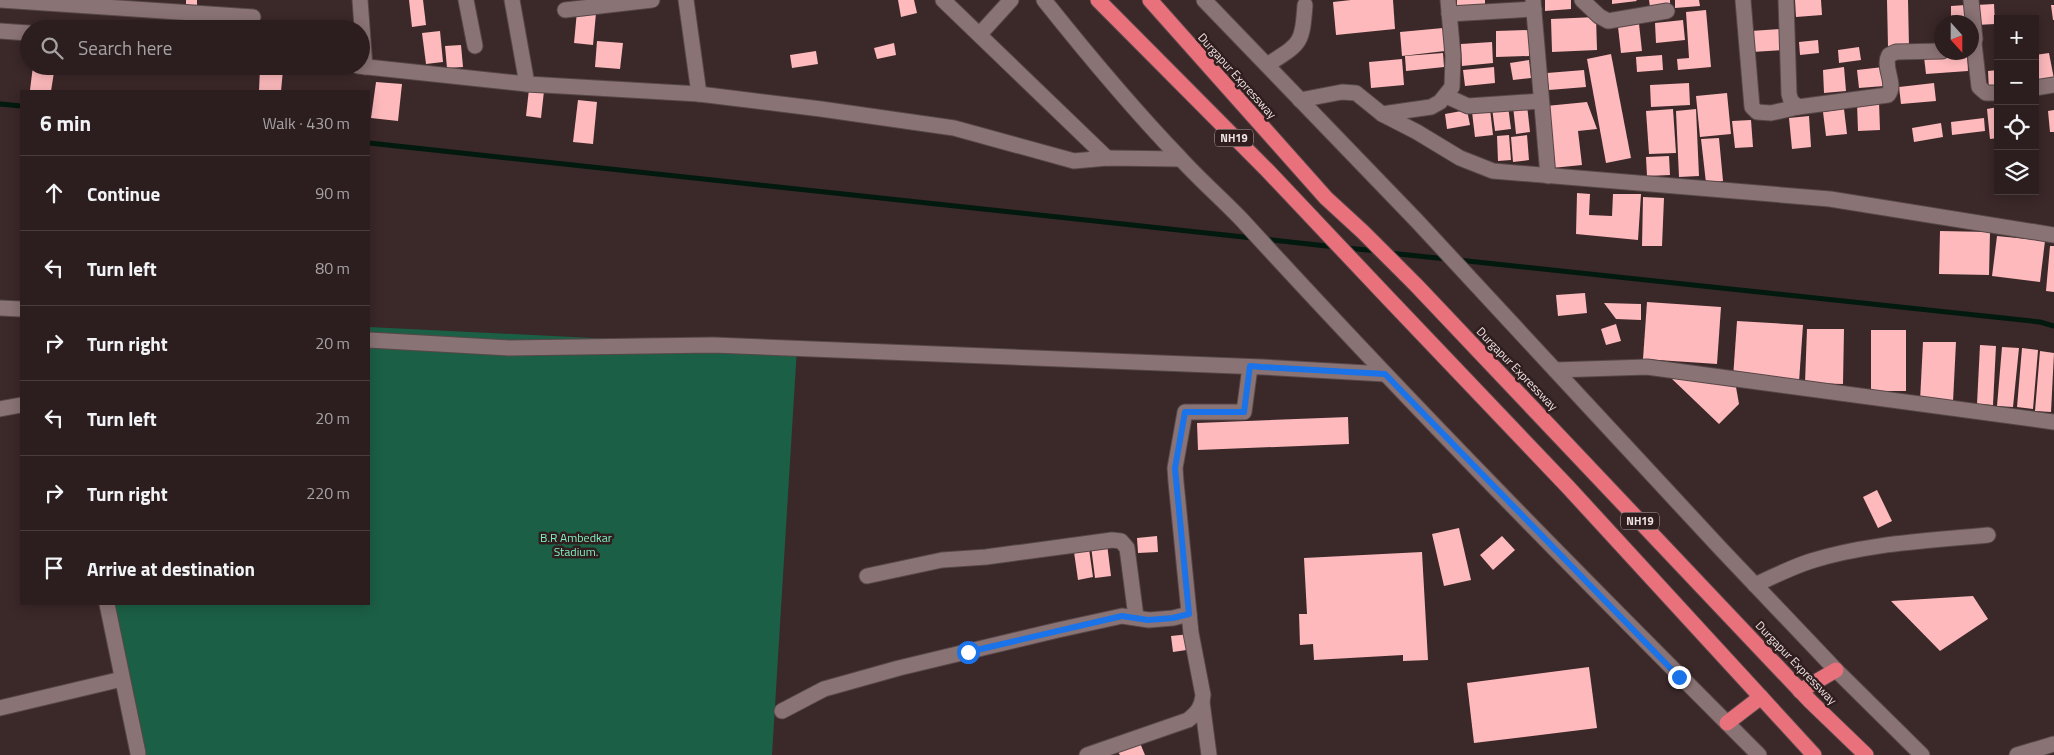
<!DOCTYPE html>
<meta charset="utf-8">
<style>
:root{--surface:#2c1e1f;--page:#382b2c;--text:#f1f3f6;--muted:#a6a2a4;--line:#483c3d}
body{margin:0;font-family:"Titillium Web",sans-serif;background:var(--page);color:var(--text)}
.controls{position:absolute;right:15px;top:15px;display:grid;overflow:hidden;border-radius:0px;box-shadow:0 2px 12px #0003}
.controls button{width:45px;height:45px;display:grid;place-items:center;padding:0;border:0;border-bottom:1px solid var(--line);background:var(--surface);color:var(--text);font:25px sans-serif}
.compass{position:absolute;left:1934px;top:15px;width:45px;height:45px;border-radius:50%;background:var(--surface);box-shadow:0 2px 12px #0003;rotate:159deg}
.stop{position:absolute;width:15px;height:15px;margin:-11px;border:4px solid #1a73e8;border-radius:50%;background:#fff}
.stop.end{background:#1a73e8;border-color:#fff;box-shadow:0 1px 5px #0008}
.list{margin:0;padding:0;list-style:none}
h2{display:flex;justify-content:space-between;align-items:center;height:65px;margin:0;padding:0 20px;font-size:21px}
h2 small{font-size:16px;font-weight:400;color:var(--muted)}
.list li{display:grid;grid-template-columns:32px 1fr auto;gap:15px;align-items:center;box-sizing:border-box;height:75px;padding:0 20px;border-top:1px solid var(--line)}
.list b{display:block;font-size:19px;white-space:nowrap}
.list em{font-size:16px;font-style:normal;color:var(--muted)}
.icon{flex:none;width:28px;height:28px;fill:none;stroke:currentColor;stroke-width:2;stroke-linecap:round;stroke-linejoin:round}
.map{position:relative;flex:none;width:2054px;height:755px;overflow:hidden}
.search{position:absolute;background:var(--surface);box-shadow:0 2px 12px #0003;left:20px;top:20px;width:350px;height:55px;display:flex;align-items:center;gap:12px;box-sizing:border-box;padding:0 18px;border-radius:28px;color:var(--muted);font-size:19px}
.panel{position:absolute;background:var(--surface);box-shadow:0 2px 12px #0003;left:20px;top:90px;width:350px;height:515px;border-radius:0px}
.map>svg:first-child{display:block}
.green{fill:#1b5f46}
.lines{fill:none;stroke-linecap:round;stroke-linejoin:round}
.stream{stroke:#01190f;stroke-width:5}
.building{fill:#fdb9bc}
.minor-casing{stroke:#574748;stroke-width:17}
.highway-casing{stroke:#574748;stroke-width:17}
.minor{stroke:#8a7374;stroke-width:15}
.highway{stroke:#e8717c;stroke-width:15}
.route{stroke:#1a73e8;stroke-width:6}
.labels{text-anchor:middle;stroke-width:5;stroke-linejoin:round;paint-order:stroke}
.shield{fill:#301e1f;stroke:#b6a7a8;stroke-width:1}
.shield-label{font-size:11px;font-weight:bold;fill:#efe2e3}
.street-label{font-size:12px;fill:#efe2e3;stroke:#301e1f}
.park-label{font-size:12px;fill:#7ff3c2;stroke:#301e1f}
</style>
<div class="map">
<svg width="2054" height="755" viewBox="0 0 2054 755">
<rect width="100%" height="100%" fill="#3b2829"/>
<path class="green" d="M369 327 797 348 772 755H138L105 604H369Z"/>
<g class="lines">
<g class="stream">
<path d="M0 104 21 106"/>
<path d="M369 143 1253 238"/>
<path d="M1264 239 1336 247"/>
<path d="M1346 248 1378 251"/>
<path d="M1389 253 1447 259"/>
<path d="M1458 260 2040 322 2054 326"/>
</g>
</g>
<g class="building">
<rect x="186" y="0" width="11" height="10"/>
<path d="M409 0H423L426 25 412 27Z"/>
<path d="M898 0H914L917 13 901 17Z"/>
<path d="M1351 0H1393L1395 29 1336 35 1333 2Z"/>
<path d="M1457 0H1485V5L1457 8Z"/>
<path d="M1545 0H1571V9L1545 11Z"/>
<path d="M1612 0H1636L1637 1 1612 4Z"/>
<path d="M1649 0H1670V5L1650 7Z"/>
<path d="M1675 0H1699L1700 6 1675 8Z"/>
<path d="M1795 0H1821L1822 15 1796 17Z"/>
<path d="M1887 0H1908L1909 47H1888Z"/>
<path d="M1994 4 1995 24 1977 25 1976 5Z"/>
<path d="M1966 5 1967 22H1951V6Z"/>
<path d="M2051 5H2054V20H2053Z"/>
<path d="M1706 10 1711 67 1678 70 1677 59 1689 58 1686 12Z"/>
<path d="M577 11 596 13 593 45 574 43Z"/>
<path d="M1596 17 1597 50 1552 52 1551 19Z"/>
<rect x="206" y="19" width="15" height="10"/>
<path d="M1683 20 1685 40 1656 43 1655 23Z"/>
<path d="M1639 24 1642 51 1621 53 1618 27Z"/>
<path d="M1443 28 1445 51 1402 56 1400 32Z"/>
<path d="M1781 29 1782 50 1752 52 1751 31Z"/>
<path d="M1529 30V56L1496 57V31Z"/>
<path d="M440 31 443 62 426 64 422 33Z"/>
<path d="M1818 40 1819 53 1800 55 1799 42Z"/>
<path d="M597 41 623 43 620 69 595 67Z"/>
<path d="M1492 42 1493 63 1462 66 1461 44Z"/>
<path d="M894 43 896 55 877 59 874 48Z"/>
<path d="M461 45 463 67 447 68 445 46Z"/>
<path d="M1859 47 1861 60 1839 63 1838 50Z"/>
<path d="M816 51 818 64 792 68 790 55Z"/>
<path d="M1443 53 1444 67 1406 71 1405 56Z"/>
<path d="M1967 53 1968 71 1926 74 1924 57Z"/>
<path d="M2049 53 2054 79 2035 82V55Z"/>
<path d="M1611 54 1631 158 1606 163 1587 59Z"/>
<path d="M1662 55 1663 70 1637 72 1636 57Z"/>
<path d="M1402 59 1404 85 1371 88 1369 62Z"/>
<path d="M1529 60 1531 78 1513 80 1510 63Z"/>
<path d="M33 66H55L51 91 30 90Z"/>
<path d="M1494 67 1495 83 1465 86 1463 70Z"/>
<path d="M1844 67 1846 91 1824 93 1823 70Z"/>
<path d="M1883 67 1884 86 1859 88 1857 70Z"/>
<path d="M260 68 283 70 281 91H259Z"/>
<path d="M1584 70 1586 87 1549 90 1547 73Z"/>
<path d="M1998 70V89L1989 90 1988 71Z"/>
<path d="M376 82 402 84 398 121 371 118Z"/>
<path d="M1689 83 1690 105 1651 107 1650 85Z"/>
<path d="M1934 83 1936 101 1901 104 1899 87Z"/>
<path d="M529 89 544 91 541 118 526 116Z"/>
<path d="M1727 93 1731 134 1700 137 1696 96Z"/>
<path d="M578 100 597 102 593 144 573 142Z"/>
<path d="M1587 102 1597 129 1578 131 1582 165 1552 168 1546 106Z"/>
<path d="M1879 102 1880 130 1858 131 1857 103Z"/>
<path d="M1527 105 1530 132 1516 134 1513 106Z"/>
<path d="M1508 106 1511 129 1495 131 1492 108Z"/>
<path d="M1998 107V138L1990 139 1987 109Z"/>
<path d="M1490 109 1493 135 1475 137 1472 112Z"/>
<path d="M1673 109 1676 153 1649 154 1646 111Z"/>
<path d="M1696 109 1699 176 1679 177 1676 111Z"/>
<path d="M1844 109 1847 134 1826 136 1823 112Z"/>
<path d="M1467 110 1470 125 1447 129 1445 114Z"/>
<path d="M2054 110V132H2050L2048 111Z"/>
<path d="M1809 116 1811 147 1792 149 1789 118Z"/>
<path d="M1984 118 1985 131 1952 135 1951 122Z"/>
<path d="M1751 120 1753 147 1735 148 1732 121Z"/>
<path d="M1941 123 1943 137 1914 142 1912 128Z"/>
<path d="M1509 135 1511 160 1498 161 1497 136Z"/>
<path d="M1527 135 1529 160 1513 162 1511 137Z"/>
<path d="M1719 138 1723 181 1706 183 1701 139Z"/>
<path d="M1669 156 1670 175 1647 176 1646 157Z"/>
<path d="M1577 193 1590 194 1589 215 1612 216 1613 194H1641L1638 240 1576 234Z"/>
<path d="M1643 197 1664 198 1662 246H1642Z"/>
<path d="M1940 231 1990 232 1989 275 1939 274Z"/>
<path d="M1997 236 2045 241 2040 282 1992 276Z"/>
<path d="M2050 246H2054V292L2046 291Z"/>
<path d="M1585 293 1587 313 1558 316 1556 295Z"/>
<path d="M1647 302 1721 307 1717 364 1643 359Z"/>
<path d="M1604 303 1641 304V320L1616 319Z"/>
<path d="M1737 321 1803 325 1799 382 1733 378Z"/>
<path d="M1616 324 1621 341 1606 345 1601 329Z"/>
<path d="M1807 329H1844L1843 384 1805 383Z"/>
<rect x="1871" y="330" width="35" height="61"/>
<path d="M1923 342H1956L1953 402 1920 401Z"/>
<path d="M1980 345 1996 346 1993 405 1977 404Z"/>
<path d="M2002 347 2019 348 2013 407 1997 406Z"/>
<path d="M2022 348 2038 350 2033 409 2017 407Z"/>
<path d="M2040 351 2054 353 2051 412 2035 411Z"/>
<path d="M1674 375 1736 387 1739 404 1719 424 1671 378Z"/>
<path d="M1348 417 1349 444 1198 450 1197 423Z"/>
<path d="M1877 490 1892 521 1878 528 1863 497Z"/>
<path d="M1459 528 1471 580 1444 586 1432 534Z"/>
<path d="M1157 536 1158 552 1138 553 1137 538Z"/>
<path d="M1502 536 1515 550 1493 570 1480 555Z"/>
<path d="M1107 544 1111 576 1095 578 1091 546Z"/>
<path d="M1089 549 1093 577 1078 580 1074 552Z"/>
<path d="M1422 552 1428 660 1403 661V655L1314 660 1313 644 1300 645 1299 614H1307L1304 558Z"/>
<path d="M1973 596 1988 619 1940 651 1891 601Z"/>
<path d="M1190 634 1193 649 1173 652 1171 636Z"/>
<path d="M1589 667 1597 728 1474 743 1467 683Z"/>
<path d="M1140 743 1145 755H1120L1118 752Z"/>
</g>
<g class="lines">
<g class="minor-casing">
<g id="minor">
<path d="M0 0 253 17"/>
<path d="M360 0 365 67"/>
<path d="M466 0 475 46"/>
<path d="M512 0 527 84"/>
<path d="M686 0 699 94"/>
<path d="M943 0 1107 158"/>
<path d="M1044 0C1087 54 1132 108 1180 158 1200 180 1223 200 1243 221 1410 404 1584 580 1759 755"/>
<path d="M1204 0 1417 221 1721 549 1836 670 1922 755"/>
<path d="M1533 0 1548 176"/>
<path d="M1582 0 1599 16 1608 21 1667 11"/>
<path d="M1743 0 1752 107 1757 112 1771 113 1798 107"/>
<path d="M1786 0 1789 94 1791 101 1798 107 1888 95C1897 84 1882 67 1889 55L1896 52 1942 51"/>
<path d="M1971 0 1975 39 1972 47"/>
<path d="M565 10 652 0"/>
<path d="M1449 14 1534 9"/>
<path d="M0 31 29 33"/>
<path d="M980 34 1011 0"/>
<path d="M1974 43 1979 87 1986 93H1998"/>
<path d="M1267 65C1301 43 1302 45 1305 5"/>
<path d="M358 66 527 84 699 94 821 109 954 128 1074 161 1107 158 1180 159"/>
<path d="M2035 88 2054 85"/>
<path d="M1446 96 1468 106 1541 101"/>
<path d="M1300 100 1342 92 1356 93 1382 114 1417 132 1460 158 1493 171 1830 199 2054 235"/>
<path d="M1382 114 1431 107 1440 102 1452 87 1453 56 1448 0"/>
<path d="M0 308 21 309"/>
<path d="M369 340 509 348 713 345 1262 367 1385 374"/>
<path d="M1555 370 1647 367 2054 422"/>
<path d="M0 409 21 405"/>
<path d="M867 576 942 560 986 557 1112 540 1121 541 1127 548 1136 617"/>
<path d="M1755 585C1774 576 1792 567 1811 561 1868 543 1929 541 1988 535"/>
<path d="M107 604 138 753"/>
<path d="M1202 702 1209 755"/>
<path d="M0 708 122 679"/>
<path d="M782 711 824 689 899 668 1058 630 1122 616 1149 620 1173 618 1189 614"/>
<path d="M1087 755 1188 720C1197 713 1202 707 1203 695L1191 633 1176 482 1175 468 1185 412H1244L1250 367"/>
<path d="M2017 755 2054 744"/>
</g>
</g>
<g class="highway-casing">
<g id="highway">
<path d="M1098 0 1268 171 1388 298 1568 487 1814 755"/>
<path d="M1150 0 1326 198 1363 232 1416 285 1810 701 1866 755"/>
<path d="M1800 691 1836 670"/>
<path d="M1727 723 1761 697"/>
</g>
</g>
<use href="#minor" class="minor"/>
<use href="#highway" class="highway"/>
</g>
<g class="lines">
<path class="route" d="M968 652 1122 616 1148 620 1173 618 1189 614 1175 468 1185 412H1244L1250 366 1262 367 1385 374 1679 677"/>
</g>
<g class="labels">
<g class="shield">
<rect x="1215" y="129.5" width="38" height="17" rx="4"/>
<rect x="1621" y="512.5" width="38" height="17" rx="4"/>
</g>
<g class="shield-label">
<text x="1234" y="142">NH19</text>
<text x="1640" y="525">NH19</text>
</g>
<g class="street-label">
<text transform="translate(1237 76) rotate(48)" y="4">Durgapur Expressway</text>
<text transform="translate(1517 369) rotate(46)" y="4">Durgapur Expressway</text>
<text transform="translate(1796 663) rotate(46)" y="4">Durgapur Expressway</text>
</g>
<g class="park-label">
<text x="576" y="542">B.R Ambedkar<tspan x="576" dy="14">Stadium.</tspan></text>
</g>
</g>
</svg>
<div class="controls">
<button>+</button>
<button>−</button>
<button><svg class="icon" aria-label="locate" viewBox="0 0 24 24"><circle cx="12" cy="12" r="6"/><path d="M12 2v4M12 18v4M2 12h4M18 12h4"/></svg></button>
<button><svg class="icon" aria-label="layers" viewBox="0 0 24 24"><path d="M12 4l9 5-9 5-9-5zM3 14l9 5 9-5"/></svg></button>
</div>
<svg class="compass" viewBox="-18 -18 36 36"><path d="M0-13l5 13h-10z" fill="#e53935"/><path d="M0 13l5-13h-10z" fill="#a6a2a4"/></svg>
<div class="stop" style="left:968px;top:652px"></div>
<div class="stop end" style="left:1679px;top:677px"></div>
<div class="search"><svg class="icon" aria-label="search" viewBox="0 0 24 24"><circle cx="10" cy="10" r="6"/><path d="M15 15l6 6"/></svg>Search here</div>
<section class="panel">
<h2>6 min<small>Walk · 430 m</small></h2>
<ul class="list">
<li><svg class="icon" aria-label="ahead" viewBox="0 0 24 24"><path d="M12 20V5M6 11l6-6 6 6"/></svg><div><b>Continue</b></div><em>90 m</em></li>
<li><svg class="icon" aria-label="left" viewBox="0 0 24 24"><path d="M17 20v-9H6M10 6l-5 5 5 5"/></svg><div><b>Turn left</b></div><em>80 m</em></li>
<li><svg class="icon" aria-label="right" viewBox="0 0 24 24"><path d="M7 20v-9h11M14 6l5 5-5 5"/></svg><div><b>Turn right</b></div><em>20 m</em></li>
<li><svg class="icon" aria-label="left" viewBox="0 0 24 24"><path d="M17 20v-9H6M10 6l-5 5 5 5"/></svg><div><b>Turn left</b></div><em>20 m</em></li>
<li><svg class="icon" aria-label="right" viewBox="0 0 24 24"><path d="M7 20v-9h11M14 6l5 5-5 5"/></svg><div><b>Turn right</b></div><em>220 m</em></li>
<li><svg class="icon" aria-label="arrive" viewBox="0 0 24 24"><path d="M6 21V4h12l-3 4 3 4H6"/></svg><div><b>Arrive at destination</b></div></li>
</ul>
</section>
</div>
